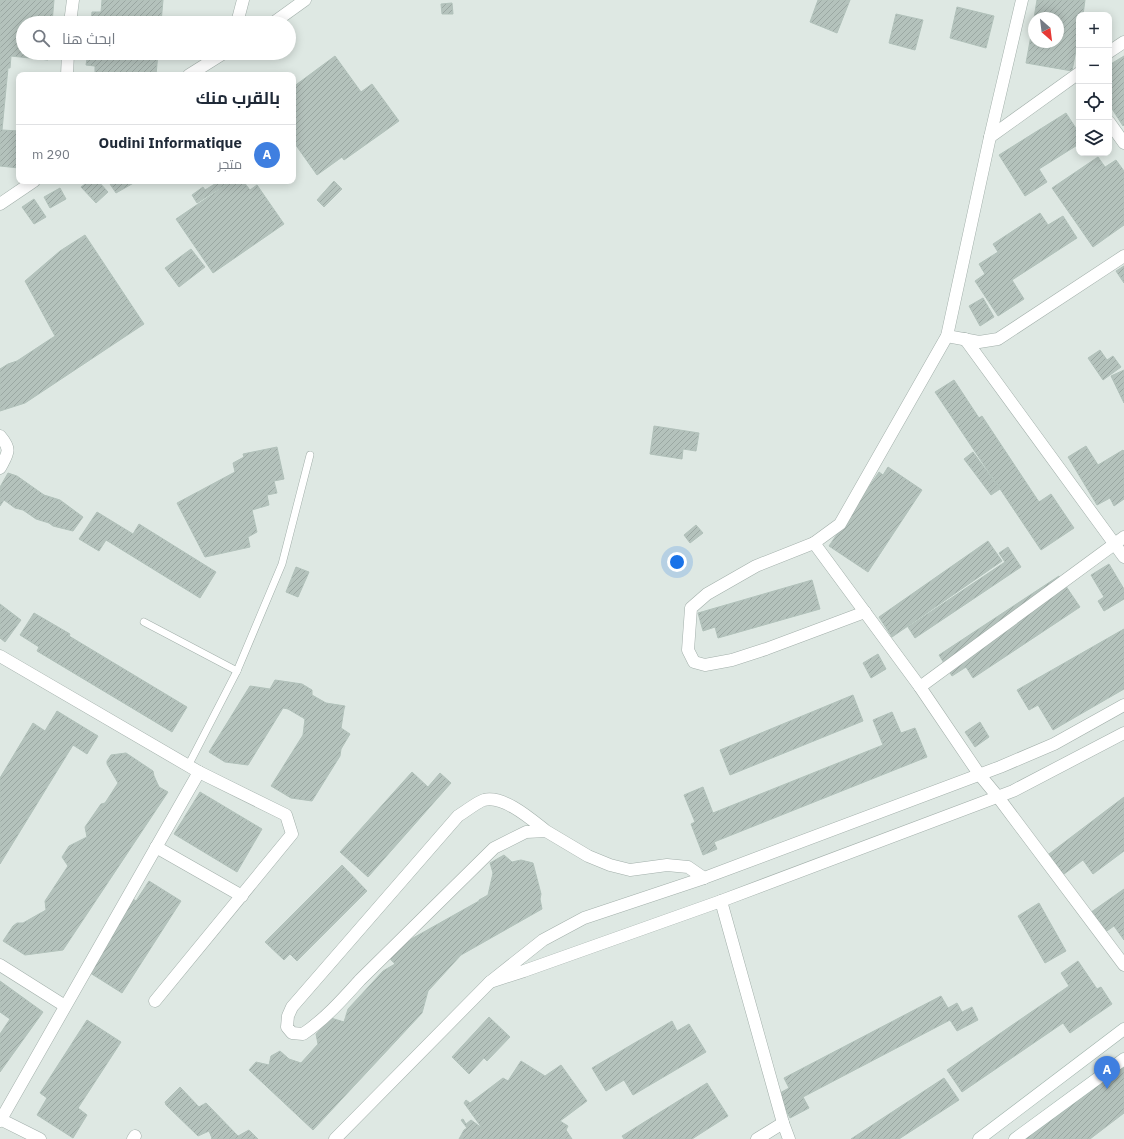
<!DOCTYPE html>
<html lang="ar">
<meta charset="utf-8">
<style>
:root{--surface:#fff;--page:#f6f6f7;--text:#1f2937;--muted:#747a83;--line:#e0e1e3;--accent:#774f4a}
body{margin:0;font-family:"IBM Plex Sans",Cairo,sans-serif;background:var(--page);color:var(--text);direction:rtl}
.controls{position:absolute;right:12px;top:12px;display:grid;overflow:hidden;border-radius:8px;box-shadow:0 2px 10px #0003}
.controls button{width:36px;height:36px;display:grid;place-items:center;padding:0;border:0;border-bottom:1px solid var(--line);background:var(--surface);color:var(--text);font:20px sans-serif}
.compass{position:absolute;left:1028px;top:12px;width:36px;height:36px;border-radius:50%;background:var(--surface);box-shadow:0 2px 10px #0003;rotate:152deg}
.you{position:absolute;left:677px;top:562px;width:14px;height:14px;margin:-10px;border:3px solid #fff;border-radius:50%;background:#1a73e8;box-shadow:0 0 0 6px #1a73e833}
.badge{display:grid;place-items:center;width:26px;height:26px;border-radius:50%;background:var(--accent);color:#fff;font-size:13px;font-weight:700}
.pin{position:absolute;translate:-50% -33px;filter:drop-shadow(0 1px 2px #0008)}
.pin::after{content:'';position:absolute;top:21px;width:14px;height:12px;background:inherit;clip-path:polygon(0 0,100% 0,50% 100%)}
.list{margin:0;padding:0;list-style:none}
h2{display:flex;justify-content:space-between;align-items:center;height:52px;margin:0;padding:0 16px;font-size:17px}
h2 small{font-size:13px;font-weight:400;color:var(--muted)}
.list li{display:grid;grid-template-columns:26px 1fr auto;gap:12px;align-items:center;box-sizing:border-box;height:60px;padding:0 16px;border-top:1px solid var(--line)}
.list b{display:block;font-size:15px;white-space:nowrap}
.list p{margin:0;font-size:13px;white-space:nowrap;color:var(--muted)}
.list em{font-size:13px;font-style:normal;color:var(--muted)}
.icon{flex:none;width:22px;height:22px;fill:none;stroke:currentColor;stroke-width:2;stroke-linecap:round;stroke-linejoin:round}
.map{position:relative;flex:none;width:1124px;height:1139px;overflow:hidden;direction:ltr}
.search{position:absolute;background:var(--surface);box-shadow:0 2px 10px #0003;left:16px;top:16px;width:280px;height:44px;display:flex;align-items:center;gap:10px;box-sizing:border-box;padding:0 14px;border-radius:22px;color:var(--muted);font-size:15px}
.panel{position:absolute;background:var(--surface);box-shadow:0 2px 10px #0003;left:16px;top:72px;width:280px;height:112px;border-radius:8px;direction:rtl}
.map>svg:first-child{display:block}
.building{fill:url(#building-hatch);stroke:#b1c1ba}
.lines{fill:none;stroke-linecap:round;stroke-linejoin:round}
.lane-casing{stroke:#a2afaa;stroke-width:8}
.street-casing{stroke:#a2afaa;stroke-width:13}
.secondary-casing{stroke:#9fb2ab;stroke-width:13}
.lane{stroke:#fff;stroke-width:7}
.street{stroke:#fff;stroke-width:12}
.secondary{stroke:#fff;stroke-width:12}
</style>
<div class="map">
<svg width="1124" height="1139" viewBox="0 0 1124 1139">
<defs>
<pattern id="building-hatch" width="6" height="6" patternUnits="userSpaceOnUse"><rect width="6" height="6" fill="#b4c2bc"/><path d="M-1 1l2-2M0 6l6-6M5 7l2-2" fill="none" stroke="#9aa7a2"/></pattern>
</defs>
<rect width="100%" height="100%" fill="#dee8e3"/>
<g class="building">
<path d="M0 0H54L52 23H23V53H49L48 60 11 56 10 68H8L2 130 19 131V168L0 166Z"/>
<path d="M102 0H163L161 23H91L92 12H101Z"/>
<path d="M818 0H850L837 33 810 22Z"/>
<path d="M1037 0H1085L1083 15H1079V34L1072 71 1026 63 1034 19V42H1058V18H1034Z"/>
<path d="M452 3 453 14H442L441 4Z"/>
<path d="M957 7 994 16 986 48 950 38Z"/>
<path d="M896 14 923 20 915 50 889 43Z"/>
<path d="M88 53H158L156 75H113L95 73V66L86 65Z"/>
<path d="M335 56 361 92 372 84 399 121 344 160 342 157 317 175 293 141V87Z"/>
<path d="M1124 56V125L1123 126 1109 104V65Z"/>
<path d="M1066 113 1079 133V144L1039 169 1047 182 1025 196 999 155Z"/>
<path d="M1098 157 1105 167 1116 160 1124 171V225L1093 247 1052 188Z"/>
<path d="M89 181H98L108 192 96 203 81 187Z"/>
<path d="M108 181H137L116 193Z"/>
<path d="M217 181H231L197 203 192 195 203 187 205 190 218 182Z"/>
<path d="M232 181H243L250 190 257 185 284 224 213 273 176 219Z"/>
<path d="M334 181 342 189 324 207 317 200Z"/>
<path d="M60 188 66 199 50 208 44 197Z"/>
<path d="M34 199 46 217 34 224 22 207Z"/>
<path d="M1040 213 1048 225 1063 216 1077 238 1012 280 1024 299 998 316 975 281 985 274 979 264 998 252 993 244Z"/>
<path d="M85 235 144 324 25 403 0 411V369L8 364 17 361 55 336 25 281 60 251Z"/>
<path d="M191 249 205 267 179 287 165 268Z"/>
<path d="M1124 266V283L1116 271Z"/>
<path d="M983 298 994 317 980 326 969 306Z"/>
<path d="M1100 350 1107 360 1113 356 1121 367 1103 380 1088 358Z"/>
<path d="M1124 370V403L1111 376Z"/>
<path d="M954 380 979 418 982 416 1039 502 1051 494 1074 528 1041 550 935 392Z"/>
<path d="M654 426 699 433 696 451 683 449 682 459 650 454Z"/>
<path d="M1086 446 1098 465 1123 450 1124 451V499L1114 506 1110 498 1097 505 1068 457Z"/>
<path d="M277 447 284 479 274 481 277 493 267 495 269 505 252 510 257 532 248 537 250 547 205 557 177 503 235 472 233 463 244 457 243 454Z"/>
<path d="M973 452 1000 489 991 495 964 459Z"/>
<path d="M888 467 922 490 868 572 829 546 879 472 883 475Z"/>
<path d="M8 473 17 476 44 495 60 500 83 517 73 531 53 526 49 523 36 519 23 510 15 508 4 500 0 506V487Z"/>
<path d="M97 512 133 534 139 524 216 572 200 598 106 540 99 551 79 539Z"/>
<path d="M696 525 703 533 690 543 684 535Z"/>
<path d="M988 541 1002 561 892 637 879 617Z"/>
<path d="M1008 547 1021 567 915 638 908 627 1005 562 999 553Z"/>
<path d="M1109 564 1124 589V599L1104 611 1098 601 1104 597 1091 575Z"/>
<path d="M296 567 309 572 298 597 286 592Z"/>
<path d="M1059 576 1080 607 973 678 966 667 952 676 939 655Z"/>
<path d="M812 580 820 609 718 638 715 627 703 631 698 613Z"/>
<path d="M0 604 21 620 5 642 0 638Z"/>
<path d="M34 613 70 634 69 636 187 707 172 732 37 651 39 647 20 635Z"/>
<path d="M1124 629V689L1053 730 1038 705 1029 710 1017 690Z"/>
<path d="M878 654 886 669 871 678 863 663Z"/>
<path d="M275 680 302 684 312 690V695L326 703 345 706 344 709 341 728 350 734 341 749 340 756 312 801 291 798 271 786 303 735 305 719 288 709 283 708 248 765 225 762 209 752 250 686 270 689Z"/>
<path d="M853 695 863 721 730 775 720 750Z"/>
<path d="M57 711 98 736 87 754 73 745 0 864V778L33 723 45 731Z"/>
<path d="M892 712 901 733 915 728 927 757 714 842 717 849 703 855 691 824 695 822 684 795 703 787 713 813 883 745 873 720Z"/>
<path d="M980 722 989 737 975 747 965 732Z"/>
<path d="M126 753 153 771 154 776 159 787 168 792 63 950 25 955 3 941 13 926 17 923H23L46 910 45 901 68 866 62 857 69 846 87 837 85 827 101 804 105 803 118 783 107 764V761L111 755Z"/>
<path d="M412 772 428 787 440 773 451 783 368 877 340 852Z"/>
<path d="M200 792 262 829 237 872 174 834Z"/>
<path d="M1124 797V851L1093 874 1083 860 1060 877 1045 857Z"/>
<path d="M504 855 512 862 521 860 533 863 541 894 540 899 542 909 461 955 428 991 422 1013 313 1130 249 1070 256 1062 269 1065 271 1056 280 1051 289 1059 301 1063 318 1044 316 1034 331 1018 344 1022 348 1009 383 971 395 964 388 957 397 947 479 901V900L488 895 493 873 490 863Z"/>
<path d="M342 865 367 891 297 961 290 954 284 960 265 942Z"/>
<path d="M149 881 181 901 122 993 87 971 133 899 136 901Z"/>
<path d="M1124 889V940L1114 926 1101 935 1087 915Z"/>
<path d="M1039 903 1066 951 1045 963 1018 916Z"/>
<path d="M1078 961 1097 989 1101 987 1112 1004 1070 1033 1063 1023 962 1092 947 1070 1069 986 1061 973Z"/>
<path d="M0 981 43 1012 0 1072V1034L10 1019 0 1012Z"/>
<path d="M941 996 948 1008 957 1003 962 1012 972 1007 978 1020 957 1031 950 1020 803 1097 809 1108 790 1118 778 1094 789 1088 784 1078Z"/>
<path d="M489 1017 510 1037 487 1061 484 1058 469 1074 452 1057Z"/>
<path d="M87 1020 121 1042 78 1108 87 1115 73 1138 37 1115 47 1098 40 1093Z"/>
<path d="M672 1021 677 1031 689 1024 706 1052 633 1095 624 1080 606 1091 592 1068Z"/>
<path d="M521 1061 545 1076 561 1065 587 1101 560 1121 568 1126 566 1130 572 1139H459L464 1130 467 1128 461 1120 463 1119 466 1124 471 1120 482 1128 464 1103 466 1100 470 1103 503 1078 508 1081Z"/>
<path d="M1124 1064V1113L1090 1139H1024Z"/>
<path d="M944 1078 959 1100 899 1139H851Z"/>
<path d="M707 1083 728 1116 692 1139H624L622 1136Z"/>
<path d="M180 1087 199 1107 206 1103 238 1136 249 1130 258 1139H211L212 1138 209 1131 198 1136 166 1105 165 1102Z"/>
</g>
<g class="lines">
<g class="lane-casing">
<g id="lane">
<path d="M144 622 237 671"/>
<path d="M188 766 237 671 282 564 310 455"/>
</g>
</g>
<g class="street-casing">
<g id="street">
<path d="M70 23 73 0"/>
<path d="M237 23 243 0"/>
<path d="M273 23 305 0"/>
<path d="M1109 52 1124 42"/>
<path d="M67 75 68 53"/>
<path d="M189 75 224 53"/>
<path d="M1109 122 1124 143"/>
<path d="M990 137 1079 73"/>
<path d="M0 204 34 181"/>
<path d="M947 336 979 342 998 339 1124 256"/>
<path d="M965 339 1124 557"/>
<path d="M0 436C12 450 8 453 0 468"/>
<path d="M814 543 920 687 979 774 998 797 1124 965"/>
<path d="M865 612 766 649 732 660 705 665 694 662 688 650 691 608 707 594 756 566 814 543 840 524 947 336 990 137 1022 0"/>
<path d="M0 656 199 772 286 815 292 834 155 1001"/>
<path d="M920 687 1124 537"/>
<path d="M1124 705 1054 744 1000 767 704 878 584 918 543 940 490 982 524 971 721 901 1013 791 1124 733"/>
<path d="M546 831C532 820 504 795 484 800 479 801 463 813 458 816L292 1007 288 1016 287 1027 292 1033 303 1034C325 1019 342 1000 360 980L494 848 526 832 546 831 588 856 610 865 630 870 667 865 688 867 704 878"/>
<path d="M156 847 242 896"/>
<path d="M721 901 783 1123 789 1139"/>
<path d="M0 965 65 1006"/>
<path d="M0 1119 40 1139"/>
<path d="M0 1121 199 772"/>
<path d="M133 1139 135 1136"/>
<path d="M335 1139 490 982"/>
<path d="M757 1139 783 1123"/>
</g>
</g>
<g class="secondary-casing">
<g id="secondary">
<path d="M979 1139 1124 1029"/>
<path d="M1015 1139 1124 1059"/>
</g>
</g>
<use href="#lane" class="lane"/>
<use href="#street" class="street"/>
<use href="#secondary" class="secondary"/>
</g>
</svg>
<div class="controls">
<button>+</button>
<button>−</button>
<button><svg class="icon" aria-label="locate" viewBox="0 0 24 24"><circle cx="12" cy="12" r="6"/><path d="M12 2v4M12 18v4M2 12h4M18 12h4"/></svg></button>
<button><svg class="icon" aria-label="layers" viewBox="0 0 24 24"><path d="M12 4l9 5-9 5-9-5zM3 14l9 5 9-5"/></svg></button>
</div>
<svg class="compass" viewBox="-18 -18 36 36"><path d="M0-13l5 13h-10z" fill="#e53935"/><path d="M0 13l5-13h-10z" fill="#747a83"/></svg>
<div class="you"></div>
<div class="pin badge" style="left:1107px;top:1089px;background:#3f7fe0">A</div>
<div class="search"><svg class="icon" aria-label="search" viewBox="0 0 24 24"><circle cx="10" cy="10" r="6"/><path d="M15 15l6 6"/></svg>ابحث هنا</div>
<section class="panel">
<h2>بالقرب منك<small></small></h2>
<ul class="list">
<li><span class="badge" style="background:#3f7fe0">A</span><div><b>Oudini Informatique</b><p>متجر</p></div><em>290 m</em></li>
</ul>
</section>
</div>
